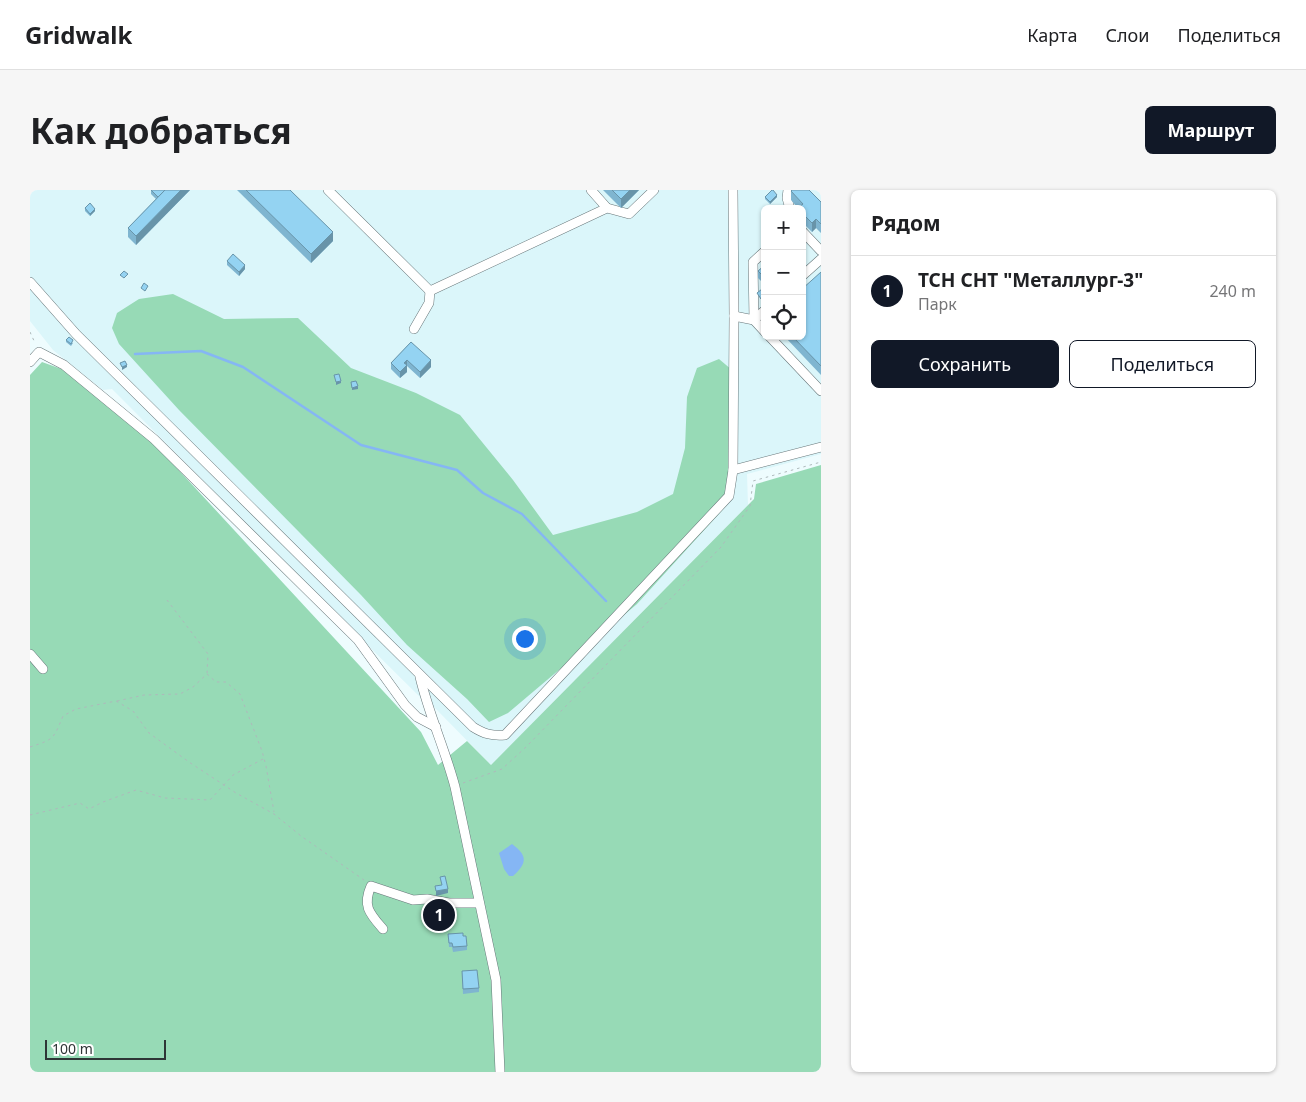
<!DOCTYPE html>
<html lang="ru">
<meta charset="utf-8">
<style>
:root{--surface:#fff;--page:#f6f6f6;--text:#202124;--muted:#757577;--line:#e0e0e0;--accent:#111827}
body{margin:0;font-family:"Noto Sans",sans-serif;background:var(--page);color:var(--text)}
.controls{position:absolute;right:15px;top:15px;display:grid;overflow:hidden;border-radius:8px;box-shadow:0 1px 4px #0004}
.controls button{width:45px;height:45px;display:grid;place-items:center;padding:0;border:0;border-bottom:1px solid var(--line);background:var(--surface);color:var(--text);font:25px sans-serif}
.scale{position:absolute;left:15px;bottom:12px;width:121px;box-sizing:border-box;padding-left:5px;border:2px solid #2e3536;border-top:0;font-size:14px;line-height:18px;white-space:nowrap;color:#2e3536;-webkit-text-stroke:4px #fff;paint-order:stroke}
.you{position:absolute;left:494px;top:448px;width:18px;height:18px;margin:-12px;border:4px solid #fff;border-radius:50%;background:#1a73e8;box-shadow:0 0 0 8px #1a73e833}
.badge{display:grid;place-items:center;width:32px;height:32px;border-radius:50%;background:var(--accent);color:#fff;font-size:16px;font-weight:700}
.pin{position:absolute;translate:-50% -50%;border:2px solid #fff;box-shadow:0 1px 5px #0006}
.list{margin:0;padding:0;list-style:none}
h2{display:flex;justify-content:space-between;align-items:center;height:65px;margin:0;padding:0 20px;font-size:21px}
h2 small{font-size:16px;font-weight:400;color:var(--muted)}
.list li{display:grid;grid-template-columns:32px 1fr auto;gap:15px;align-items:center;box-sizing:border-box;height:70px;padding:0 20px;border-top:1px solid var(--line)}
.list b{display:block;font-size:19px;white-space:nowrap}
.list p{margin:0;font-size:16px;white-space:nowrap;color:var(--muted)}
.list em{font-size:16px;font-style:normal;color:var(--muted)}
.actions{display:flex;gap:10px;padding:15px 20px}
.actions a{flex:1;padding:11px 0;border:1px solid var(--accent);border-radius:8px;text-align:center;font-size:18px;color:var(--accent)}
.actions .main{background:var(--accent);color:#fff}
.icon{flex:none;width:28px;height:28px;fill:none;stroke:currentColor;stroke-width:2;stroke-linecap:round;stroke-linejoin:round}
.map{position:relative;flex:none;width:791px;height:882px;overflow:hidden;border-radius:8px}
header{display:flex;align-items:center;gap:30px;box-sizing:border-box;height:70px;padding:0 25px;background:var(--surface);border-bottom:1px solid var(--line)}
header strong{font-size:24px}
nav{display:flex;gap:28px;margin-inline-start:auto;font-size:18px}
.intro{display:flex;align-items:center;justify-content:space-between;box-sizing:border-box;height:120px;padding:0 30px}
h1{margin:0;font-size:35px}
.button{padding:12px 22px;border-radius:8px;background:var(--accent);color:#fff;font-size:18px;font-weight:700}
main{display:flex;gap:30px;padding:0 30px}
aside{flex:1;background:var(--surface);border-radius:8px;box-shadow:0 1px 4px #0004}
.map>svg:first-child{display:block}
.built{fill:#dbf6fa;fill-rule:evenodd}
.green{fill:#97dab6}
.water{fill:#85b6f4}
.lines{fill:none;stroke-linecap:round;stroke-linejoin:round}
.stream{stroke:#85b6f4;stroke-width:2.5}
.minor-casing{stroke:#68777a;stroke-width:10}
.path{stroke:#aeb9bb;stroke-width:1;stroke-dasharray:2.5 4;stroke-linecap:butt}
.minor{stroke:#fff;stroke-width:9}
.wall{fill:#7fb5d0}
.shaded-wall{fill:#6894a9}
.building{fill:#94d3f2;stroke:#6894a9}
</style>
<header>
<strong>Gridwalk</strong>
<nav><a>Карта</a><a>Слои</a><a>Поделиться</a></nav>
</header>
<div class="intro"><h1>Как добраться</h1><a class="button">Маршрут</a></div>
<main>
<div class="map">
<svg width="791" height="882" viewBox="0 0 791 882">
<rect width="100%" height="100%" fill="#eefcfe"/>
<path class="built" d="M0 0H791V264L717 284 718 315 461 575 403 516 393 510 293 411 82 199 73 200 23 160 0 131ZM735 19H772V146H735Z"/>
<g class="green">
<path d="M143 104 194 129 268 128 321 178 386 203 430 225 483 290 523 345 607 322 643 304 655 258 657 207 667 178 689 169 702 180 697 315 607 414 478 523 459 532 437 509 377 455 331 405 149 220 89 154 82 138 87 123 109 109Z"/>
<path d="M12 172 37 181 59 197 131 261 391 542 408 575 437 551 461 575 724 309 726 294 791 275V882H0V185Z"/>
</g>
<path class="water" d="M482 654C498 666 497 673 483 686H479L474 679 469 663Z"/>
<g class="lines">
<path class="stream" d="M105 164 171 161 213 177 331 255 427 280 453 303 492 324 576 411"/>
<g class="minor-casing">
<g id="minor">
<path d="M298 0 400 101 577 18 599 24 624 0"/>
<path d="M561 0 577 18"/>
<path d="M758 0 757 8 760 19"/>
<path d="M772 41 791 61"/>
<path d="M735 61 723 72 724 130 735 142"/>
<path d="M772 86 791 69"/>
<path d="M0 92 46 144 443 537C454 544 462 546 475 545L699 306 703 280 704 126 703 0"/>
<path d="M704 126 724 130 735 120"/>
<path d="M384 139 399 113 400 101"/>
<path d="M739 146 791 201"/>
<path d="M0 172 9 162 34 175 124 249 328 450 375 515 387 527 406 537"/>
<path d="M703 280 791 257"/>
<path d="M0 464 13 479"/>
<path d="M390 487C399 525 415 559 425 597L466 790 470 882"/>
<path d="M353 739C340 724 332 716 341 696L383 710 397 709 419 713H449"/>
</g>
</g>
<g class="path">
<path d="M0 142 5 153"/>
<path d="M137 410 178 464 177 484"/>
<path d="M87 511 114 505 150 504 163 497 177 484 186 492H196L210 504 232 561 236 576 244 622"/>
<path d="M0 557C24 549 23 550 33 526L46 519 86 511 103 521 119 543 159 572 206 603 244 624 271 646 334 690"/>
<path d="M433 593 472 579 496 557 691 357 720 316 723 291 791 272"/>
<path d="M0 625 50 613 59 619 73 612 106 600 135 608 180 610 203 585 233 569"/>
</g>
<use href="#minor" class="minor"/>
</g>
<g class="wall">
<path d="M121 0H160L106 55 98 47V38L126 9 121 4Z"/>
<path d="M207 0H260L303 51 281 73Z"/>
<path d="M573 0H609L591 18Z"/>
<path d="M761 1 791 12V43L786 38 782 42 772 32V19L768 18 761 10Z"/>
<path d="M735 7H747L740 14 735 9Z"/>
<path d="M55 18 65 21 60 26 55 21Z"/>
<path d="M197 71 215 79 209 86 197 75Z"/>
<path d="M735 75V95L728 88V81Z"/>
<path d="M791 82V185L756 148V146H772Z"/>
<path d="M36 150 43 153 41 156 36 152Z"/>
<path d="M381 152 401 177 390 188 377 176V182L370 188 361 179V173Z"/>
<path d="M418 744 433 746 437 756V760L423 762 422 757H419Z"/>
<path d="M432 781 449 798V802L433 804Z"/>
</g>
<g class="shaded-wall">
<path d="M151 0H160L106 55V46Z"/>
<path d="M600 0H609L591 18V9Z"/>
<path d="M747 5V7L740 14V12Z"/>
<path d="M65 19V21L60 26V24Z"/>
<path d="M786 29V38L782 42V33Z"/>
<path d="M303 42V51L281 73V64Z"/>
<path d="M215 75V79L209 86V82Z"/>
<path d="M377 170V182L370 188V182L374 173Z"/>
<path d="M401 170V177L390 188V182Z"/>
<path d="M97 175V177L92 180V177Z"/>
<path d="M311 191V193L306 195V192Z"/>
<path d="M328 196V199L322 200V198Z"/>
<path d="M418 699V703L406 706V701Z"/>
</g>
<g class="building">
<path d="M121 0H135L128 7Z"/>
<path d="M135 0H151L106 46 98 38Z"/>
<path d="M216 0H260L303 42 281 64Z"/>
<path d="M582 0H600L591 9Z"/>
<path d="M742 0H743L747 5 740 12 735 7Z"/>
<path d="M762 0H779L791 12V34L786 29 782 33 772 23V19L768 18 773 14 761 1Z"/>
<path d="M60 13 65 19 60 24 55 18Z"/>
<path d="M203 64 215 75 209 82 197 71Z"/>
<path d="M735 75V88L728 81Z"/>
<path d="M94 81 98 84 94 88 90 85Z"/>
<path d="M791 82V176L762 146H772V99Z"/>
<path d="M114 93 118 96 115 101 111 98Z"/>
<path d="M732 99 735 102V105L731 109 727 103Z"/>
<path d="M39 147 43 150 41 154 36 150Z"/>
<path d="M381 152 401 170 390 182 377 170 374 173 377 175 370 182 361 173Z"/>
<path d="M95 171 97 175 92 177 90 173Z"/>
<path d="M309 184 311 191 306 192 304 185Z"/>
<path d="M326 191 328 196 322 198 321 192Z"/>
<path d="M415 686 418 699 406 701 405 696 412 695 410 687Z"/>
<path d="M433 743V746H436L437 756 423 757 422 753H419L418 744Z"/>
<path d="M447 780 449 798 433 799 432 781Z"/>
</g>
</svg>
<div class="controls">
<button>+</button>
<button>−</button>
<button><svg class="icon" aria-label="locate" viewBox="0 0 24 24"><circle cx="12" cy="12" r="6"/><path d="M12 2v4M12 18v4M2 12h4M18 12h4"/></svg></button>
</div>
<div class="scale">100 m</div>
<div class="you"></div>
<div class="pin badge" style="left:409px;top:725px">1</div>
</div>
<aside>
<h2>Рядом<small></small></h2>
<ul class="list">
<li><span class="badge">1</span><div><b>ТСН СНТ &quot;Металлург-3&quot;</b><p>Парк</p></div><em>240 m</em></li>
</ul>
<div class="actions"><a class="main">Сохранить</a><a>Поделиться</a></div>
</aside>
</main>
